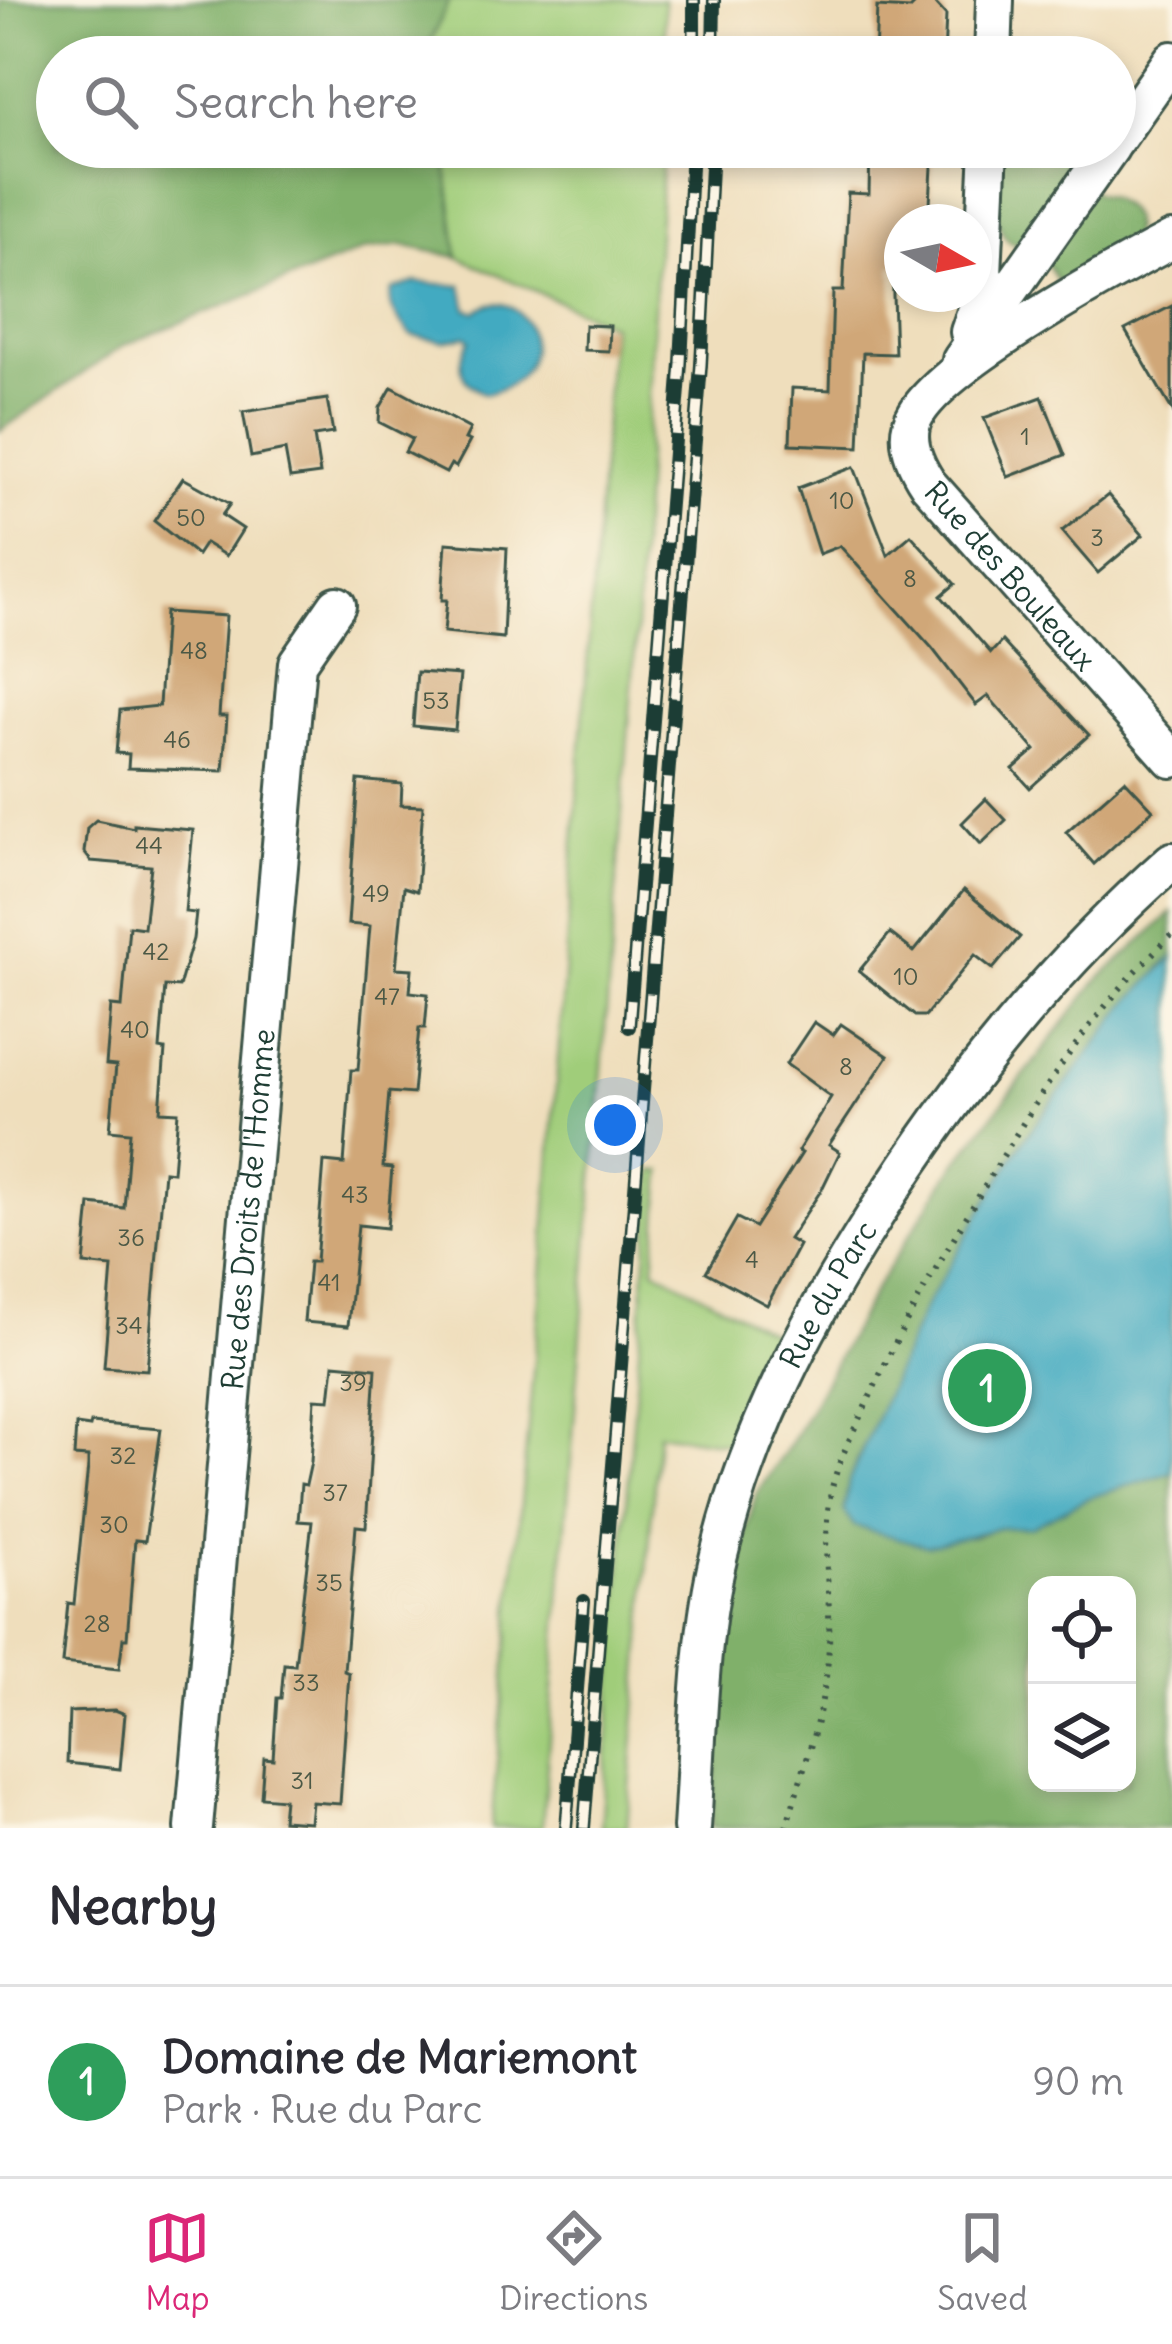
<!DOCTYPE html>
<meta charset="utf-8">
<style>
:root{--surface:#fff;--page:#f7f7f7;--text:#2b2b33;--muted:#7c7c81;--line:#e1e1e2;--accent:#db2777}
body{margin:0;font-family:Delius,sans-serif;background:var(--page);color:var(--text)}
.controls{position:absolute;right:36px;bottom:36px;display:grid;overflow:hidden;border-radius:24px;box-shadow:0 6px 18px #0003}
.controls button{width:108px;height:108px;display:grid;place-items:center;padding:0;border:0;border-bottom:3px solid var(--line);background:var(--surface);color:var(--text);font:60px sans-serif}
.compass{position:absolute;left:884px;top:204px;width:108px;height:108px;border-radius:50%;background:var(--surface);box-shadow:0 6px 18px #0003;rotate:99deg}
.you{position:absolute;left:615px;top:1125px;width:42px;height:42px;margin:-30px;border:9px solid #fff;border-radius:50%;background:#1a73e8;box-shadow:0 0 0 18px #1a73e833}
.badge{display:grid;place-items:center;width:78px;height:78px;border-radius:50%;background:var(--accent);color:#fff;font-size:39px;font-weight:700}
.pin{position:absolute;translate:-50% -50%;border:6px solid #fff;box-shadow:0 3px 12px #0006}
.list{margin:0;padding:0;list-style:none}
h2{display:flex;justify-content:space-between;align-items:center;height:156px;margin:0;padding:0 48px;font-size:51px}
h2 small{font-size:39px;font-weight:400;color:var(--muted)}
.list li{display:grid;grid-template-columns:78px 1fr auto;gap:36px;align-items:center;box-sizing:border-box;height:192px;padding:0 48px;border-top:3px solid var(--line)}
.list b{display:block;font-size:45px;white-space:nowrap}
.list p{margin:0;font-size:39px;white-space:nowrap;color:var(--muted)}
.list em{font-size:39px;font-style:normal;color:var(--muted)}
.icon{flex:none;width:66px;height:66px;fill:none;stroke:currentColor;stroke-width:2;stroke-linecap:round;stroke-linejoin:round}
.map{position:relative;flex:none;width:1172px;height:1828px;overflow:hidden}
.search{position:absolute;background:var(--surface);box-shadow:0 6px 18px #0003;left:36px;right:36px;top:36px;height:132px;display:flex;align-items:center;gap:30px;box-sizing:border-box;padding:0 42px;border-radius:66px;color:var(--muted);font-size:45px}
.sheet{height:348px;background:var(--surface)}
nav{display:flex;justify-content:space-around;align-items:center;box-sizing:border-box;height:168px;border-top:3px solid var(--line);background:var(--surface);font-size:33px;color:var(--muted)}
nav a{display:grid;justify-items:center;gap:6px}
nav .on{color:var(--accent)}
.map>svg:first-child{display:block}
.green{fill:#a0cd7a;stroke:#608557;stroke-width:3}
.forest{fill:#80b06a;stroke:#50764f;stroke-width:3;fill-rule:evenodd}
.water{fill:#42aac1;stroke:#30747a;stroke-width:3}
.building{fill:#d0a778}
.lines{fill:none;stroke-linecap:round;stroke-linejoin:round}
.street-casing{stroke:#3e5548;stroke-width:42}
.path{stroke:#3e5548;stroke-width:6;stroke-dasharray:3 9;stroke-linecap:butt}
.street{stroke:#fff;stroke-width:36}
.rail-casing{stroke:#1f3d34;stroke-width:14}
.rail{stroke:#fcf5e5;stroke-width:9;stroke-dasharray:27;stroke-linecap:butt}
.labels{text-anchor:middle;stroke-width:9;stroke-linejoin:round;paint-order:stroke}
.number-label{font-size:24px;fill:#4b5845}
.street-label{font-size:30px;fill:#1f3d34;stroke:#fcf5e5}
</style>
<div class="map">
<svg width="1172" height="1828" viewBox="0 0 1172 1828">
<rect width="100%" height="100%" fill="#fcf5e5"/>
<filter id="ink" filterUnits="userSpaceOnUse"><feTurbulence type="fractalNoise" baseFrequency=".00833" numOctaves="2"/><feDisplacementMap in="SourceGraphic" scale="24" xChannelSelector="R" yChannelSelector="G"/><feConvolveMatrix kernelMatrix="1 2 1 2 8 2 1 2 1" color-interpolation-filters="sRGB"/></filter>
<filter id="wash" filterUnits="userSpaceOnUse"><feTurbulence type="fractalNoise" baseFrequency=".004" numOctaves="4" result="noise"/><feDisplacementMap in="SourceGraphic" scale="48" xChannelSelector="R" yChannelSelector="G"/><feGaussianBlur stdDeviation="2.7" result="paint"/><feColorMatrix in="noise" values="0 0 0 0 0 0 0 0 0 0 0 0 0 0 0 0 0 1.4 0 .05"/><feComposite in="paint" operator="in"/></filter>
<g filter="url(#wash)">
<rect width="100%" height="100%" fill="#efdebc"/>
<g class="green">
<path d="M449 0H664L665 57H432L430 43Z"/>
<path d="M444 147H663L635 648 542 1828H491L542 1275 612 325 458 257Z"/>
<path d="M653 1171H662L654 1269 797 1346 753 1447 658 1433 627 1828H601Z"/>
</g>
<g class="forest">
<path d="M0 0H449L430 43 432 57H57V147H444L458 257 401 245 364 250 124 345 0 431Z"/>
<path d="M989 147H1049L1051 153C1069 163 1078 182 1095 193 1101 196 1109 196 1114 200 1146 218 1130 242 1119 268L1063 288C1054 280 1054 274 1048 265 1038 251 1019 249 1008 240 991 225 992 169 989 147Z"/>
<path d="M1172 913V958L1162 965 862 1449 849 1481 844 1510 971 1537 999 1528 1030 1527 1088 1498 1172 1472V1828H711L731 1587 756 1495 795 1436 875 1289 956 1163 1096 982ZM1037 1585H1127V1783H1037Z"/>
</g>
<g class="water">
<path d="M416 282 462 286 467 309 476 312C521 274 571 375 485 394 458 382 456 363 470 340L466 336 443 341 411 335C401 321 385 308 392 290Z"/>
<path d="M1172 958V1472L1088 1498 1030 1527 999 1528 927 1546 854 1526 844 1510 849 1481 922 1312 1024 1139 1126 1005Z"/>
</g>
<g id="blocks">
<g class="building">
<path d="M919 0 933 1 946 15 944 57H875L877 7 910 9Z"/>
<path d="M870 147 933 148 929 222H902V266L892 265 895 354 863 353 859 447 790 444 792 388 830 390 833 291H843L848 193 869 194Z"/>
<path d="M1172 306V410L1125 330Z"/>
<path d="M585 325 610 326 609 351 584 350Z"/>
<path d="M392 387 470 429 465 439 470 441 456 467 451 464 446 473 405 452 412 439 379 422 380 408Z"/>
<path d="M1042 397 1065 455 1008 477 984 418Z"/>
<path d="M327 399 333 433 314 436 320 474 290 478 285 450 251 457 243 412Z"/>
<path d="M854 467 888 555 911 535 955 584 941 596 991 653 1002 641 1089 735 1030 788 1013 769 1035 750 988 696 976 705 932 648 840 546 819 554 798 488Z"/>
<path d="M183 478 230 504 222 515 243 529 226 556 205 543 197 555 154 521Z"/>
<path d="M1108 495 1143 535 1098 573 1062 531Z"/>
<path d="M446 543 507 548 503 638 444 632 447 600H442Z"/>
<path d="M165 612 226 616 219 716H227L223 771 128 768 129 754 116 753 120 710 159 706Z"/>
<path d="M417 672 460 675 455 730 413 726Z"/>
<path d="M358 780 402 784 401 805 423 806 417 891 404 887 396 968 412 969 410 992 428 994 425 1028H419L413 1094 389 1092 383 1167 392 1168 387 1228 358 1225 348 1326 304 1322 309 1262H316L324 1162 344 1164 351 1070H358L370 926 348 924Z"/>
<path d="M1125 780 1153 810 1094 864 1066 832Z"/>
<path d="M986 799 1006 820 981 844 962 823Z"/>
<path d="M96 820 134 828V825L193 830 185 912 196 913 193 939 179 987 165 986 160 1049 165 1050 160 1111 178 1112 173 1172 164 1171 147 1370 104 1367 112 1267 84 1264 90 1204 124 1208 130 1132 110 1130 116 1066 106 1065 111 1006 122 1007 129 926 144 928 151 866 91 861 84 852 87 828Z"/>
<path d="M964 890 1020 937 993 969 975 955 925 1016H915L859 971 890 933 914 952Z"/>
<path d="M814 1022 833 1035 841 1024 888 1056 829 1145 840 1152 822 1189 789 1239 799 1245 767 1305 706 1272 737 1218 755 1227 802 1153 798 1151 831 1097 786 1064Z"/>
<path d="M334 1364 376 1368 366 1527 356 1526 344 1671 349 1673 340 1804 312 1802 310 1822 282 1820 284 1799 261 1797 264 1758 273 1759 277 1698H281L284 1664 295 1665 312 1522 298 1521 301 1484 306 1485 311 1462 315 1399 330 1400Z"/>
<path d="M91 1423 161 1429 145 1541 135 1540 127 1638H123L119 1669 62 1663 68 1603 74 1604 88 1466V1457L74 1456 76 1425 90 1427Z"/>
<path d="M115 1710 125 1714 120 1769 67 1763 69 1712Z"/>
</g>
</g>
</g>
<g filter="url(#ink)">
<use href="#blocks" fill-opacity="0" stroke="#3e5548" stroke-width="3"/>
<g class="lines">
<g class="street-casing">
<g id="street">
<path d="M993 57 995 0"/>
<path d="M1115 141 1172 60"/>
<path id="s1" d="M1172 240C1113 271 947 361 916 414 902 437 914 463 928 484L1172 759"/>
<path d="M969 332 982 295 989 147"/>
<path d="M961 360 1111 147"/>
<path id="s2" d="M194 1828 297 663 337 605"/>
<path id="s3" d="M692 1828C698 1740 698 1640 719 1555 748 1433 807 1322 874 1217 959 1083 1054 965 1172 861"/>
</g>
</g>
<path class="path" d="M786 1828C803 1768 827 1706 829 1643 831 1594 821 1545 830 1497 837 1459 858 1423 874 1388 906 1316 947 1249 988 1181 1041 1092 1095 1006 1172 935"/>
<use href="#street" class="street"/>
<g class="rail-casing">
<g id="rail">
<path d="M694 57V0"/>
<path d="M713 57 714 0"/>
<path d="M629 1027 681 363 692 147"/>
<path d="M566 1828 584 1601"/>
<path d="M584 1828 701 365 712 147"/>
</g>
</g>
<use href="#rail" class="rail"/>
</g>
</g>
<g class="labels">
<g class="number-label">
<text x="1025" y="445">1</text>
<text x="842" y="509">10</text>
<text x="191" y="526">50</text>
<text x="1097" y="546">3</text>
<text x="910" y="587">8</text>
<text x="194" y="659">48</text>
<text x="436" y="709">53</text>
<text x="177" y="748">46</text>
<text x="149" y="854">44</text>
<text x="376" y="902">49</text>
<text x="156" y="960">42</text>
<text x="906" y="985">10</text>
<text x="387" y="1005">47</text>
<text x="135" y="1038">40</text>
<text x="846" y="1075">8</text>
<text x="355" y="1203">43</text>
<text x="131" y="1246">36</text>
<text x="752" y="1268">4</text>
<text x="329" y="1291">41</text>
<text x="129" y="1334">34</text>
<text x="353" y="1391">39</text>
<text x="123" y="1464">32</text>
<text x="335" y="1501">37</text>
<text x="114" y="1533">30</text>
<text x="329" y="1591">35</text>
<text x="97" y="1632">28</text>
<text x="306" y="1691">33</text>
<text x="302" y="1789">31</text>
</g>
<g class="street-label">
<text dy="10" stroke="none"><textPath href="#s1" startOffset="510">Rue des Bouleaux</textPath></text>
<text dy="10" stroke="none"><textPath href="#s2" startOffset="621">Rue des Droits de l'Homme</textPath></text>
<text dy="10" stroke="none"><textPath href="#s3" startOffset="558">Rue du Parc</textPath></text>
</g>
</g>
</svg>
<div class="controls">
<button><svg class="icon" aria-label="locate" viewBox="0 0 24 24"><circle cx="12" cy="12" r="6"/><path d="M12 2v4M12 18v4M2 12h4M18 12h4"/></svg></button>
<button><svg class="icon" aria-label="layers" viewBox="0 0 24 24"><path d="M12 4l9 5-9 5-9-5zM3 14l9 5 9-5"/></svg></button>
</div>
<svg class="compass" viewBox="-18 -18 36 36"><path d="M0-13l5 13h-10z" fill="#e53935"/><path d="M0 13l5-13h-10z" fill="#7c7c81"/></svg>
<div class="you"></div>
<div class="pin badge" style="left:987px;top:1388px;background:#2e9e5b">1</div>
<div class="search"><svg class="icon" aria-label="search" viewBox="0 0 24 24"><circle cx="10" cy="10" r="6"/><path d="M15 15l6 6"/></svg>Search here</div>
</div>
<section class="sheet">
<h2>Nearby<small></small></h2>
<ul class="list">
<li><span class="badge" style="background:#2e9e5b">1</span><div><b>Domaine de Mariemont</b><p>Park · Rue du Parc</p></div><em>90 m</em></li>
</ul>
</section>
<nav>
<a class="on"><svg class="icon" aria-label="map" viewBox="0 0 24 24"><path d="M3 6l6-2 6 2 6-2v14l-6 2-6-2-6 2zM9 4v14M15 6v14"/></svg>Map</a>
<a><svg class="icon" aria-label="directions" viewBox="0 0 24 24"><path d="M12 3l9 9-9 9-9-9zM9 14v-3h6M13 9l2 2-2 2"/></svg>Directions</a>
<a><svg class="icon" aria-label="saved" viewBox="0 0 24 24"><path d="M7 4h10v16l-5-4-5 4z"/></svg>Saved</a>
</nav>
